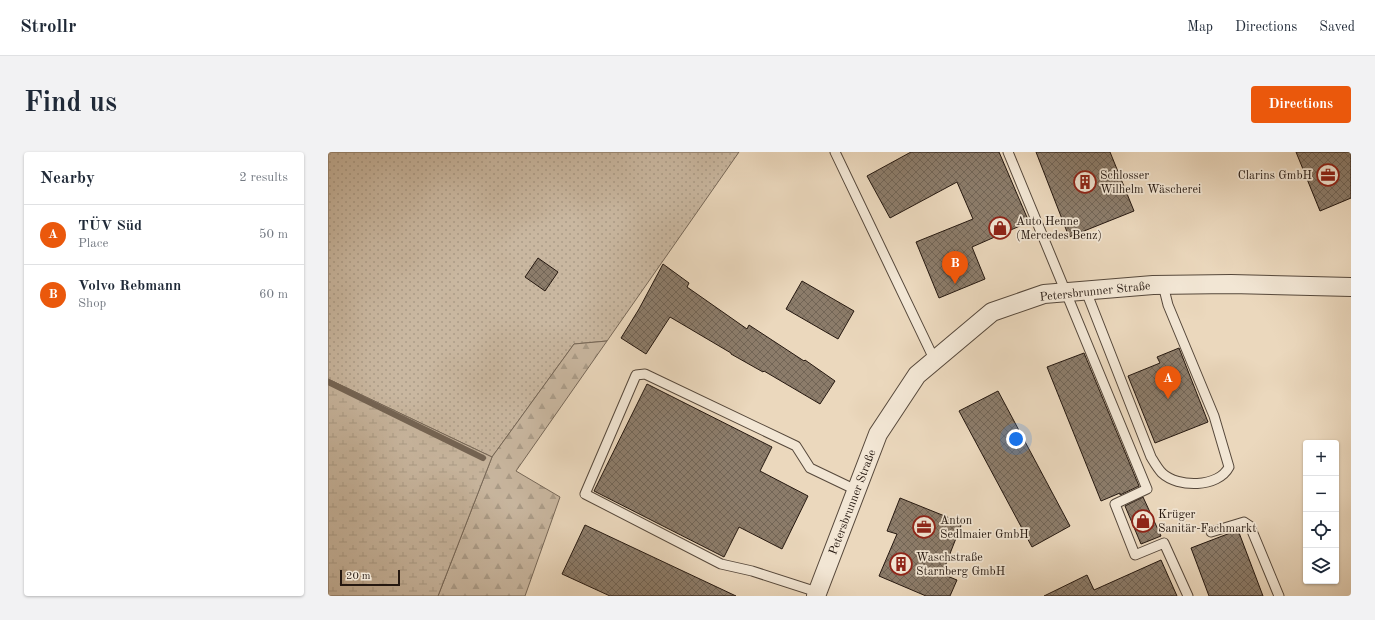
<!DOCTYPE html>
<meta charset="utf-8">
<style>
:root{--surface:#fff;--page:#f2f2f3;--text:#1f2937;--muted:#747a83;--line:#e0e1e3;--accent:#ea580c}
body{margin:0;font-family:"Old Standard TT",serif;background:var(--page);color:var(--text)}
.controls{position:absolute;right:12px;bottom:12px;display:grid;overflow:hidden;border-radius:4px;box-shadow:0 1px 3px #0004}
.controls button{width:36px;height:36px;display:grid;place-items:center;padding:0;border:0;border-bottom:1px solid var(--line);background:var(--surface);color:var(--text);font:20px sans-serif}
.scale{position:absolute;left:12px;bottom:10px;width:60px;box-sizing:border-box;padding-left:4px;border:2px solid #251810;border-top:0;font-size:11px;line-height:14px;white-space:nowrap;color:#251810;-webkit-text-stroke:3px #f2e6d4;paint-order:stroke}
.you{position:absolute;left:688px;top:287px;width:14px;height:14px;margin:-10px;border:3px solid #fff;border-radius:50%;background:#1a73e8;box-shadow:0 0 0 6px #1a73e833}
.badge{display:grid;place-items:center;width:26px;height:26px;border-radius:50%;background:var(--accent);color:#fff;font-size:13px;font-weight:700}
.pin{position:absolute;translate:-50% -33px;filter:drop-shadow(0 1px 2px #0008)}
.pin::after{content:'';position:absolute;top:21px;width:14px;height:12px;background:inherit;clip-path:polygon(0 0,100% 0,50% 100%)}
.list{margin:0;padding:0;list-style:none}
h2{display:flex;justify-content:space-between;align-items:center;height:52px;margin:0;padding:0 16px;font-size:17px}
h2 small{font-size:13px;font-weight:400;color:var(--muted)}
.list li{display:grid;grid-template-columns:26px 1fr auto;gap:12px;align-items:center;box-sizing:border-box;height:60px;padding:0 16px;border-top:1px solid var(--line)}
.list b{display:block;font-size:15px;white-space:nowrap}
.list p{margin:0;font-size:13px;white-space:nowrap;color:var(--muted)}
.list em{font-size:13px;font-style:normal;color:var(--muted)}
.icon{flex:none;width:22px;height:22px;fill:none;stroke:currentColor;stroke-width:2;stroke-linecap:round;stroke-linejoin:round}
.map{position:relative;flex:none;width:1023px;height:444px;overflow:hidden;border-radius:4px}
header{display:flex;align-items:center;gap:24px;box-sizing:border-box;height:56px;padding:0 20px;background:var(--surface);border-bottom:1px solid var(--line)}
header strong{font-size:19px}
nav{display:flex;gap:22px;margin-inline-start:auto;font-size:14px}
.intro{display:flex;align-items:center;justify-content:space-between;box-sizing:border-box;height:96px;padding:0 24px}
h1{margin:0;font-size:28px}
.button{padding:10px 18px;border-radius:4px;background:var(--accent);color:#fff;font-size:14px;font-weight:700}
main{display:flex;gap:24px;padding:0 24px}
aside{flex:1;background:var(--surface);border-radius:4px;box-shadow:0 1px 3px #0004}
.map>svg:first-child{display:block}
.grass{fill:url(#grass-dots);stroke:#776858}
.forest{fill:url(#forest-firs);stroke:#776858}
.wetland{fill:url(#wetland-marsh);stroke:#776858}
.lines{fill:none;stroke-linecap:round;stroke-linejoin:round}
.stream{stroke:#746454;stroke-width:6}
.building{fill:url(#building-cross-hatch);stroke:#251810}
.lane-casing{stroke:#56483b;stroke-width:11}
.street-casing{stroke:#56483b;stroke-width:20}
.lane{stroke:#f2e6d4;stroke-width:9}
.street{stroke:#f2e6d4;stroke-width:18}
.labels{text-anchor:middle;stroke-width:3.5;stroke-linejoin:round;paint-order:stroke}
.poi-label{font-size:12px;fill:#251810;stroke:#f2e6d4;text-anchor:start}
.street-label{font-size:12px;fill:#251810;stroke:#f2e6d4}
</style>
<header>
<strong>Strollr</strong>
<nav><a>Map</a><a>Directions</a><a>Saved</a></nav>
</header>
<div class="intro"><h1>Find us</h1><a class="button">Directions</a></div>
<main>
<aside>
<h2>Nearby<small>2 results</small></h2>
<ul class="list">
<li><span class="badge">A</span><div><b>TÜV Süd</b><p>Place</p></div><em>50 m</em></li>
<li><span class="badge">B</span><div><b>Volvo Rebmann</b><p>Shop</p></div><em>60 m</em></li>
</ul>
</aside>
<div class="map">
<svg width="1023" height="444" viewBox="0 0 1023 444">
<defs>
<pattern id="grass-dots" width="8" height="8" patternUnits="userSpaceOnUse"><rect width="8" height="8" fill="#c9b7a0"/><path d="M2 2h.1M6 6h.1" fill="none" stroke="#ac9d89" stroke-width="1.8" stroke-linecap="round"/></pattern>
<pattern id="forest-firs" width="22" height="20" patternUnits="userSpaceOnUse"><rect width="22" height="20" fill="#c9b7a0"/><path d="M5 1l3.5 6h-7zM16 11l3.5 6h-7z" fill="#ac9d89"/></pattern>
<pattern id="wetland-marsh" width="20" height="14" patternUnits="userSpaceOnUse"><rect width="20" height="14" fill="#c9b7a0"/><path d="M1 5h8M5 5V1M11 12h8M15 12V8" fill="none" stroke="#ac9d89"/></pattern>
<pattern id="building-cross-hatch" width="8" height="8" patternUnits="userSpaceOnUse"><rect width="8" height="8" fill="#8c7c6a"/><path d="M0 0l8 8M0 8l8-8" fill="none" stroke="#726556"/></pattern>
</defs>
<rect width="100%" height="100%" fill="#ebd8bd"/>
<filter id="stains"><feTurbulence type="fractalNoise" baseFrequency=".005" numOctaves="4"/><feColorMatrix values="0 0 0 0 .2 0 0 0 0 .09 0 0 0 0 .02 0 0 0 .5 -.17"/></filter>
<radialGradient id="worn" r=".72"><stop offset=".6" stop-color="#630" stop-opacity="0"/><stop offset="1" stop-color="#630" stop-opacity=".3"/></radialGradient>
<path class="grass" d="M0 0H411L279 189 246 192 164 305 0 227Z"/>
<path class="forest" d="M279 189 188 319 232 345 197 444H110L164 305 246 192Z"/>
<path class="wetland" d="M0 227 164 305 110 444H0Z"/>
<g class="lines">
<path class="stream" d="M0 230 155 306"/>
</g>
<g class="building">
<path d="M583 0H671L701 70 644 95 657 127 611 146 588 90 645 67 629 30 562 66 539 24Z"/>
<path d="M708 0H782L806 59 741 85Z"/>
<path d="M968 0H1023V46L992 59Z"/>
<path d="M210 106 230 120 217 139 197 125Z"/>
<path d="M335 112 361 131 359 135 419 177 421 173 476 209 477 208 507 229 492 252 436 219 435 220 403 202V201L342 165 318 202 293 186 311 157Z"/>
<path d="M474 129 526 159 510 187 458 157Z"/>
<path d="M851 196 880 270 827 291 800 224 832 211 829 205Z"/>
<path d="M756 201 811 334 792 343V341L773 349 719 215Z"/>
<path d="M319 232 444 295 432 319 480 344 454 397 411 375 396 405 266 339Z"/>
<path d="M670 239 742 374 704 395 631 259Z"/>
<path d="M815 345 833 384 813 392 797 354Z"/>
<path d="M572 346 634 371 614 422 629 428 622 444H598L551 424 569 382 559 379Z"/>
<path d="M257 373 408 444H282L234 422Z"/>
<path d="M910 378 935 444H881L863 396Z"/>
<path d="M833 408 849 444H716L759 423 766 438Z"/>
</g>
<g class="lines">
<g class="lane-casing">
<g id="lane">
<path d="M507 0 607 209"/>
<path d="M680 0 819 337 787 352 807 403 836 391 860 444"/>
<path d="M758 139 823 305C826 310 830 317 834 321 850 336 890 336 901 315L886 264 840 153 835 133"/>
<path d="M883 380 916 370 922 374 951 444"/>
<path d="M489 440 424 419 393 412 257 342 308 223 317 222 468 294 482 316 528 338"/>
</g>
</g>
<g class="street-casing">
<path id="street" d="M488 444 550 282 589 223 664 160 716 142 825 133 903 132 1023 135"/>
</g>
<use href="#lane" class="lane"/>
<use href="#street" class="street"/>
</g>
<defs>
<g id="office-ring" transform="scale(1.15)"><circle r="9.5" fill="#f2e6d4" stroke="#8f2418" stroke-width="1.5"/><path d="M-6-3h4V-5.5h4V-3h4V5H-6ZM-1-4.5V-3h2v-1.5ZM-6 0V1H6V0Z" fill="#8f2418"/></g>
<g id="building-ring" transform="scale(1.15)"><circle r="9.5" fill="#f2e6d4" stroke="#8f2418" stroke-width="1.5"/><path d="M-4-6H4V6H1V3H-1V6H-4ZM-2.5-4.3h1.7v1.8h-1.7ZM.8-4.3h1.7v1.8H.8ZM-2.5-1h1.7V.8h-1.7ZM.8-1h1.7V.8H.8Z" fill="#8f2418"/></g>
<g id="shop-ring" transform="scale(1.15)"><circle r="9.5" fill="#f2e6d4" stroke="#8f2418" stroke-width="1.5"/><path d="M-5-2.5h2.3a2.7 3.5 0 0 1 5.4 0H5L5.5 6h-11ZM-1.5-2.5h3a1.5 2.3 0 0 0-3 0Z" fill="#8f2418"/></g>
</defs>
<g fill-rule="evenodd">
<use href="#office-ring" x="1000" y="23"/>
<use href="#building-ring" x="757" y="30"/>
<use href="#shop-ring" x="672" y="76"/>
<use href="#shop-ring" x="815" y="369"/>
<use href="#office-ring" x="596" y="375"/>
<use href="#building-ring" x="573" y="412"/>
</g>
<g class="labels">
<g class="poi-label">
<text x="772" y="27">Schlosser<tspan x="772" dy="14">Wilhelm Wäscherei</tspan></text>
<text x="984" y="27" text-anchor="end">Clarins GmbH</text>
<text x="688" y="73">Auto Henne<tspan x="688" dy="14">(Mercedes Benz)</tspan></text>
<text x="830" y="366">Krüger<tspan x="830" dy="14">Sanitär-Fachmarkt</tspan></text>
<text x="612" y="372">Anton<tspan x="612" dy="14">Sedlmaier GmbH</tspan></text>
<text x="588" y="409">Waschstraße<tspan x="588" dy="14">Starnberg GmbH</tspan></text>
</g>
<g class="street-label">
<text transform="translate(767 139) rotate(-6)" y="4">Petersbrunner Straße</text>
<text transform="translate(524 350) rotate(-69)" y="4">Petersbrunner Straße</text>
</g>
</g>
<rect width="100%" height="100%" filter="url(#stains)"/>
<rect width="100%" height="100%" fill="url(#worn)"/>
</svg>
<div class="controls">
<button>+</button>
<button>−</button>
<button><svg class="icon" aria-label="locate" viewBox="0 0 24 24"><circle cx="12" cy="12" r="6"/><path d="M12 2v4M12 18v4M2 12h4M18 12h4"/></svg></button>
<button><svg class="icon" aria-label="layers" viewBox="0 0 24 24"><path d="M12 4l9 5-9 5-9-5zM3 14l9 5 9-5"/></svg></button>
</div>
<div class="scale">20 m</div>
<div class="you"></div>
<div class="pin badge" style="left:840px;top:247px">A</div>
<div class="pin badge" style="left:627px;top:132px">B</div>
</div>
</main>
